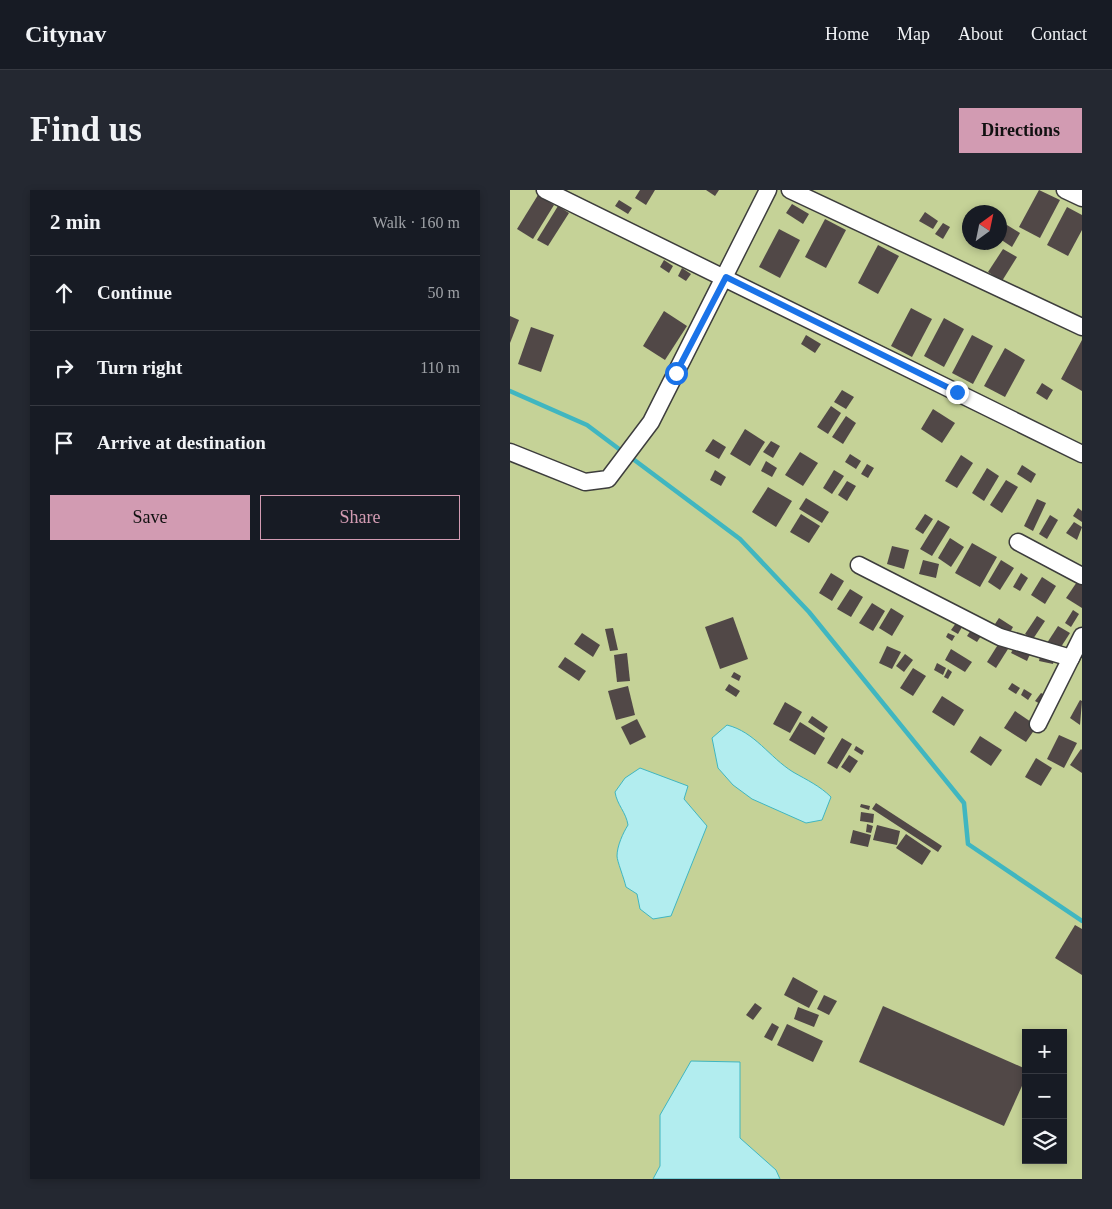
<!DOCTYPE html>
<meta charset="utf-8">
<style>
:root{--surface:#171b24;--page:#242831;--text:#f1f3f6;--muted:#9ea1a6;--line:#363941;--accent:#d29bb2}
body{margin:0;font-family:Georgia,serif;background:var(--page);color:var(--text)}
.controls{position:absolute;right:15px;bottom:15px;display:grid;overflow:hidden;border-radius:0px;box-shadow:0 2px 8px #0003}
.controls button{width:45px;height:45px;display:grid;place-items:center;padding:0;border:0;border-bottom:1px solid var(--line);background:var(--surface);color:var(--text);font:25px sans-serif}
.compass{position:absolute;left:452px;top:15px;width:45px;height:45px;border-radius:50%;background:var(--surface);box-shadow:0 2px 8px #0003;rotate:33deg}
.stop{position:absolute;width:15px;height:15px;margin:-11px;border:4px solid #1a73e8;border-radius:50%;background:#fff}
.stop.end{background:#1a73e8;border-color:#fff;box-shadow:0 1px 5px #0008}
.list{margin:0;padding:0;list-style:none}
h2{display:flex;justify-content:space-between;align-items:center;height:65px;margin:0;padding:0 20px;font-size:21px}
h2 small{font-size:16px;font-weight:400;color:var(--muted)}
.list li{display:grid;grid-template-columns:32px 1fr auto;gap:15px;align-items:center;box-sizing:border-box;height:75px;padding:0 20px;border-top:1px solid var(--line)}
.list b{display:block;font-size:19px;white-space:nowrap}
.list em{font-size:16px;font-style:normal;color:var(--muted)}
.actions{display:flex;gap:10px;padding:15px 20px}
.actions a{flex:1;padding:11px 0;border:1px solid var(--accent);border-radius:0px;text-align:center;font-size:18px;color:var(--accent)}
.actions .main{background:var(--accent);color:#111}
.icon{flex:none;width:28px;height:28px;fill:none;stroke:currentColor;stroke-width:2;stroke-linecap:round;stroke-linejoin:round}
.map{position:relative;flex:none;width:572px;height:989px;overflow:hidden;border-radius:0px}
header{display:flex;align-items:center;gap:30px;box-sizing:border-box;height:70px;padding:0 25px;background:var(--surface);border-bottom:1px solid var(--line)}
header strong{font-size:24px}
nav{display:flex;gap:28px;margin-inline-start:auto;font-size:18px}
.intro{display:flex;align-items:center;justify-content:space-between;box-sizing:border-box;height:120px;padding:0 30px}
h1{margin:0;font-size:35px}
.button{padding:12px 22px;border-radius:0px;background:var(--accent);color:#111;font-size:18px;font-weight:700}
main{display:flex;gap:30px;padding:0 30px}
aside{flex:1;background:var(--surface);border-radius:0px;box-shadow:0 2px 8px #0003}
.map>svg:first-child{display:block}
.forest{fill:#c5d297;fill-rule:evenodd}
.water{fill:#b2edef;stroke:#40b6c0}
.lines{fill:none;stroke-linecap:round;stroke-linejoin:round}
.stream{stroke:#40b6c0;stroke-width:4.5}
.building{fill:#514847}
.minor-casing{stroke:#3d3d3d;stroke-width:19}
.minor{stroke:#fff;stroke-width:16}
.route{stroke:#1a73e8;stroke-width:6}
</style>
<header>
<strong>Citynav</strong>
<nav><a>Home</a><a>Map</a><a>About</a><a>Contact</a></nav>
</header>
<div class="intro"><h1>Find us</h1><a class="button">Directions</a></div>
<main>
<aside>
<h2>2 min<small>Walk · 160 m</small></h2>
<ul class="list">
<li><svg class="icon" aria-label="ahead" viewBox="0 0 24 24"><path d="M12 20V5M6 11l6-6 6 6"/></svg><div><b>Continue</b></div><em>50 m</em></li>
<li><svg class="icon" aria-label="right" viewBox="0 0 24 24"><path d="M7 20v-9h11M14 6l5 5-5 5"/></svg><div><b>Turn right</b></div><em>110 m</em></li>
<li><svg class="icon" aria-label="arrive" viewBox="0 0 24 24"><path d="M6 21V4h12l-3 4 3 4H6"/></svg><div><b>Arrive at destination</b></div></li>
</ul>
<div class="actions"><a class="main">Save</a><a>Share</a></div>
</aside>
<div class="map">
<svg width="572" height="989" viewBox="0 0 572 989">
<rect width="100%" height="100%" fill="#fdf2e8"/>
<path class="forest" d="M0 0H572V989H0ZM460 22H490V52H460ZM516 843H553V970H516Z"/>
<g class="water">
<path d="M217 535C245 542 259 567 283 582 297 590 310 596 321 607L312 630 296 633 242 609 223 595 208 578 202 548Z"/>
<path d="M130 578 178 596 174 609 197 636 161 726 143 729 130 719 127 704 116 697C114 688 107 671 107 666 107 656 113 643 118 635 116 622 107 615 105 602L115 588Z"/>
<path d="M181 871 230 872V948L266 980 270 989H143L150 976V925Z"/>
</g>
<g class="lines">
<g class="stream">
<path d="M0 201 77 235 113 262"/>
<path d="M119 266 230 349 299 422 454 613 458 654 572 731"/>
</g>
</g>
<g class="building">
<path d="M130 0H145L136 15 125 8Z"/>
<path d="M196 0H209L205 6Z"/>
<path d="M529 0 550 10 530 48 509 37Z"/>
<path d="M28 5 44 15 23 49 7 39Z"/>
<path d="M109 10 122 18 118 24 105 16Z"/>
<path d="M282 14 299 24 293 34 276 23Z"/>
<path d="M48 16 59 23 38 56 27 50Z"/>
<path d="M557 17 572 25V40L558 66 537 55Z"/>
<path d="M415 22 428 31 423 39 409 31Z"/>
<path d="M315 29 336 40 316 78 295 67Z"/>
<path d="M490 29 495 32 490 41Z"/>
<path d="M433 33 440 37 433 49 425 44Z"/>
<path d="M497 35 510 43 502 57 490 49Z"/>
<path d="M269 39 290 50 270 88 249 77Z"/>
<path d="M465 52H483L478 60Z"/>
<path d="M368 55 389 66 368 104 348 93Z"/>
<path d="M493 59 507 67 492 91 478 82Z"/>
<path d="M154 70 163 76 159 83 150 77Z"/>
<path d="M172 78 181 84 176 91 168 86Z"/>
<path d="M401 118 422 129 402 167 381 156Z"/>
<path d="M154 121 177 136 155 170 133 156Z"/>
<path d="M0 126 9 130 0 153Z"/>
<path d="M434 128 454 139 434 177 414 166Z"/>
<path d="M21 137 44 145 31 182 8 174Z"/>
<path d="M296 145 311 154 305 163 291 154Z"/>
<path d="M462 145 483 156 463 194 442 183Z"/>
<path d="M572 150V201L551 189Z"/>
<path d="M495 158 515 170 495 207 474 196Z"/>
<path d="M532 193 543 200 537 210 526 203Z"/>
<path d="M332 200 344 207 336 219 324 212Z"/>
<path d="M321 216 331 223 318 244 307 237Z"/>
<path d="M423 219 445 233 432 253 411 239Z"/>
<path d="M336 226 346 233 333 254 322 247Z"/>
<path d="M235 239 255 252 240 276 220 264Z"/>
<path d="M203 249 216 257 209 269 195 261Z"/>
<path d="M261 251 270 256 263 268 253 262Z"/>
<path d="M290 262 308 273 293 296 275 285Z"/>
<path d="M340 264 351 271 346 279 335 272Z"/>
<path d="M451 265 463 273 447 298 435 291Z"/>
<path d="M256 271 267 278 262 287 251 281Z"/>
<path d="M357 274 364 278 358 288 351 284Z"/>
<path d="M512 275 526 284 521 293 507 284Z"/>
<path d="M477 278 489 286 474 311 462 303Z"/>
<path d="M205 280 216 287 211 296 200 290Z"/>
<path d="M324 280 334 286 322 304 313 298Z"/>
<path d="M496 290 508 297 492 323 480 315Z"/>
<path d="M337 291 346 296 337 311 328 305Z"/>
<path d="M258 297 282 311 266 337 242 322Z"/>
<path d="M296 308 319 322 312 333 289 319Z"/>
<path d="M527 309 536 313 523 341 514 336Z"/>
<path d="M568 318 572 321V332L563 326Z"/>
<path d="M291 324 310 336 299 353 280 342Z"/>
<path d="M415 324 423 329 413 344 405 339Z"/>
<path d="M540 325 548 330 537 349 529 344Z"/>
<path d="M428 330 440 337 422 366 410 359Z"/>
<path d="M564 332 572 337 567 350 556 343Z"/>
<path d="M440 348 454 357 441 377 428 368Z"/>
<path d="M462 353 487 367 470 397 445 383Z"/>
<path d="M382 356 399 360 394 379 377 374Z"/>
<path d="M413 370 429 374 426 388 409 384Z"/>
<path d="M491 370 504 378 490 400 478 392Z"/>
<path d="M321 383 334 391 322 411 309 403Z"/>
<path d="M511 383 518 388 510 401 503 397Z"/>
<path d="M532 387 546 396 535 414 521 405Z"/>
<path d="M569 389 572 391V418L556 408Z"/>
<path d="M340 399 353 407 341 427 327 419Z"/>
<path d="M362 413 375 421 363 441 349 433Z"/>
<path d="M381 418 394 426 382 446 369 438Z"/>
<path d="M563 420 569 424 561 437 555 433Z"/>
<path d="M527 426 535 431 523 449 515 444Z"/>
<path d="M223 427 238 469 210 479 195 437Z"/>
<path d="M489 428 503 437 498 446 483 437Z"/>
<path d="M446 433 452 437 448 444 441 440Z"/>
<path d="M548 436 560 443 549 460 537 453Z"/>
<path d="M103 438 108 460 100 461 95 439Z"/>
<path d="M461 440 471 446 467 452 457 446Z"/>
<path d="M72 443 90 455 83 467 64 454Z"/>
<path d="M438 443 445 446 442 451 436 447Z"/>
<path d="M489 453 498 459 486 478 477 472Z"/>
<path d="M506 454 521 462 517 471 501 463Z"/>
<path d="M377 456 391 462 382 479 369 473Z"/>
<path d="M441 459 462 472 455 482 435 470Z"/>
<path d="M531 462 545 465 543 474 529 471Z"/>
<path d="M117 463 120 491 107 492 104 465Z"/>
<path d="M395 464 403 470 394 482 386 476Z"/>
<path d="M55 467 76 481 69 491 48 477Z"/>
<path d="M427 473 436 478 433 485 424 480Z"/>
<path d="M403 478 416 486 403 506 390 498Z"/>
<path d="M438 479 442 482 438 489 434 487Z"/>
<path d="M224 482 231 486 229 491 221 487Z"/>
<path d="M502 493 510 498 506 504 498 499Z"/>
<path d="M219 494 230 501 226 507 215 500Z"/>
<path d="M118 496 125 525 106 530 98 501Z"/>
<path d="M514 499 522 504 518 510 511 505Z"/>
<path d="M531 503 537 506 532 515 525 511Z"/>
<path d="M432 506 454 520 444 536 422 522Z"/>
<path d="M570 510 572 511 570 535 560 528Z"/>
<path d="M275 512 292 522 280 543 263 534Z"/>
<path d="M505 521 527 536 516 552 494 538Z"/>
<path d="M302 526 318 537 314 543 298 532Z"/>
<path d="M127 529 136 547 120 555 111 537Z"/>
<path d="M290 532 315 548 305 565 279 550Z"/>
<path d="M549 545 567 553 554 578 537 569Z"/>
<path d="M470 546 492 560 481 576 460 562Z"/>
<path d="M332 548 342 554 327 579 317 573Z"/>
<path d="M346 556 354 561 352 565 344 560Z"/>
<path d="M571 559 572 560V583L560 575Z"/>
<path d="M339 565 348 571 340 583 331 577Z"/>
<path d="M526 568 542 578 531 596 515 587Z"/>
<path d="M366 613 432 656 428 662 362 619Z"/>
<path d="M351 614 360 616 359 620 350 617Z"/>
<path d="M351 622 364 624 363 633 350 631Z"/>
<path d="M357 634 363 636 361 643 356 642Z"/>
<path d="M367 635 390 641 387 655 363 650Z"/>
<path d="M343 640 361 645 358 657 340 653Z"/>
<path d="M396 644 421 661 412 675 386 658Z"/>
<path d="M565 735 572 739V785L545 768Z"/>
<path d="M283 787 308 801 299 818 274 805Z"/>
<path d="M314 805 327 811 319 825 307 819Z"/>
<path d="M245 813 252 818 243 830 236 825Z"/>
<path d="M373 816 516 879V887L494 936 349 872Z"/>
<path d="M288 817 309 825 304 837 284 829Z"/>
<path d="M262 833 269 837 262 851 254 847Z"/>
<path d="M277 834 313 851 303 872 267 855Z"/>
</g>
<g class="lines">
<g class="minor-casing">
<g id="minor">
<path d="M35 0 572 264"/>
<path d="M280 0 572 137"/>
<path d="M555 0 572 8"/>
<path d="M0 262 75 292 98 289 141 232 258 0"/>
<path d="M508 352 572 386"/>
<path d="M349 375 490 447 561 468"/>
<path d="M528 534 572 446"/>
</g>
</g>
<use href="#minor" class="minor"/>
</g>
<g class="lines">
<path class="route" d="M166 183 216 87 447 202"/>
</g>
</svg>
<div class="controls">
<button>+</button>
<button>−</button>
<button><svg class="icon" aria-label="layers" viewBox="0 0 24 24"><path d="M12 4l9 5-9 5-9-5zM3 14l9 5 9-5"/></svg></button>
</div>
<svg class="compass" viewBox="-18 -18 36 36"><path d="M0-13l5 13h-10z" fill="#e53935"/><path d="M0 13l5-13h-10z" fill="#9ea1a6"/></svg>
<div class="stop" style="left:166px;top:183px"></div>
<div class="stop end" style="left:447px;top:202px"></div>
</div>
</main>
